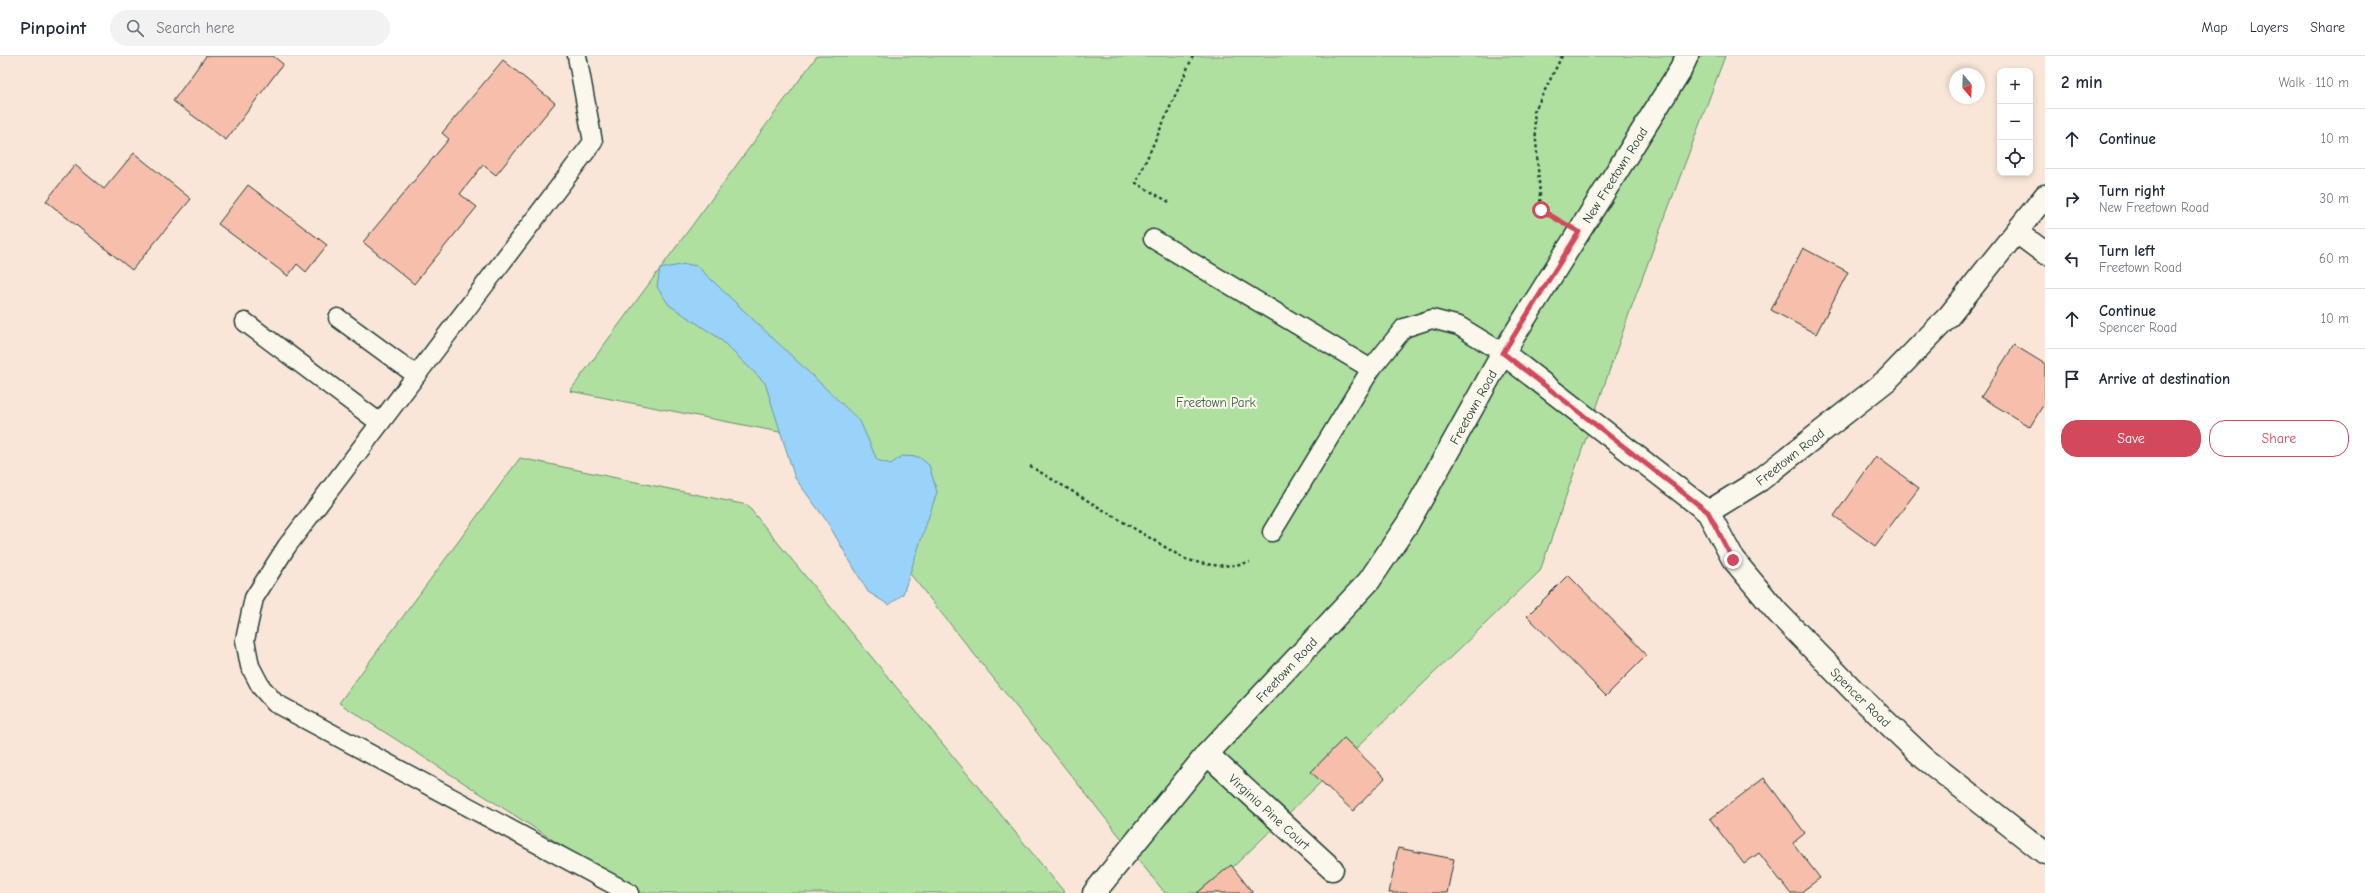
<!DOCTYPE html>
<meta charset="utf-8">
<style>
:root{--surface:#fff;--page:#f2f2f3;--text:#1f2937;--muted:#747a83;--line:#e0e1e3;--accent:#d1495b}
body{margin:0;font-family:"Comic Neue",sans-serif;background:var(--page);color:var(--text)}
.controls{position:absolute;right:12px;top:12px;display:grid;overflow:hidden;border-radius:8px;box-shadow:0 2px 6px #0003}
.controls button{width:36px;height:36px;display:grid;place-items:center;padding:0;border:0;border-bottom:1px solid var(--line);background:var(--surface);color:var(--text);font:20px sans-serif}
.compass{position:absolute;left:1949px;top:12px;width:36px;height:36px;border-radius:50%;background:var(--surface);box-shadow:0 2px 6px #0003;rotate:161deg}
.stop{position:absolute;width:12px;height:12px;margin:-9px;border:3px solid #d1495b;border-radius:50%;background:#fff}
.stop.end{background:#d1495b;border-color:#fff;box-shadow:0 1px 4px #0008}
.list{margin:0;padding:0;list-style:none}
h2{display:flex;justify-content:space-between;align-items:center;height:52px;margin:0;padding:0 16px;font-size:17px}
h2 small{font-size:13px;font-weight:400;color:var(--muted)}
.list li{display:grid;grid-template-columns:26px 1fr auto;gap:12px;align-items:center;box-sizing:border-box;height:60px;padding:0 16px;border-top:1px solid var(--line)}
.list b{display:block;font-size:15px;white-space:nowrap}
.list p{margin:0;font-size:13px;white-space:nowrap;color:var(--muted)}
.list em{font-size:13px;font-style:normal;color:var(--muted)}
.actions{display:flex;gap:8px;padding:12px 16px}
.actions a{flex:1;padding:9px 0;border:1px solid var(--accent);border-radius:16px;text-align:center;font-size:14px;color:var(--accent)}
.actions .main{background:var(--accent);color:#fff}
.icon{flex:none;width:22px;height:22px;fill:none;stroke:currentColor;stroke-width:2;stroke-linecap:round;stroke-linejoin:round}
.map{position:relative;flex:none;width:2045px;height:837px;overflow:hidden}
header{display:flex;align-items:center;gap:24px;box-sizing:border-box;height:56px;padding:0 20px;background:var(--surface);border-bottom:1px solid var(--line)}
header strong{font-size:19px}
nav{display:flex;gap:22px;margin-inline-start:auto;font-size:14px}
.search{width:280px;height:36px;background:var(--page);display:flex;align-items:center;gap:10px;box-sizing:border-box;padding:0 14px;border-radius:22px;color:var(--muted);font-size:15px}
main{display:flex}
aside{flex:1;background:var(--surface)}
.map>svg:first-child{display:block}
.green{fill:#afe0a0;stroke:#678e6a}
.water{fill:#99d3f9;stroke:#6897aa}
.building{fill:#f6beab;stroke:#1f3d34}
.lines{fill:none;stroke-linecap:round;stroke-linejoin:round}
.service-casing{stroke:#1f3d34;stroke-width:21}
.minor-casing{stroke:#1f3d34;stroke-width:25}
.path{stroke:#1f3d34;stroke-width:2.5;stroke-dasharray:3 3;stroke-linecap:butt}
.service{stroke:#fbf7ec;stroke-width:18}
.minor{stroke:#fbf7ec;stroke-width:22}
.route{stroke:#d1495b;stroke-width:5}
.labels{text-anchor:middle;stroke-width:4;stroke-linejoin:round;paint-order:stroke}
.street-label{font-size:13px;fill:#1f3d34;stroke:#fbf7ec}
.park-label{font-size:13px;fill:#3c5e4a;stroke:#fbf7ec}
</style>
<header>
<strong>Pinpoint</strong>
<div class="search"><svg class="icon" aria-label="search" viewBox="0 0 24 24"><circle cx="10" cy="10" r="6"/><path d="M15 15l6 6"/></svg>Search here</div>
<nav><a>Map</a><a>Layers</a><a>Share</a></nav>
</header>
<main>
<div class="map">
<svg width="2045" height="837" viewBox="0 0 2045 837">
<rect width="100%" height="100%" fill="#fae6d8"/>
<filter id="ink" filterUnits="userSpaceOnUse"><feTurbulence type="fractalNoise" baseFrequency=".025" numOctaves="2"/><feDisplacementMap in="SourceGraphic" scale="8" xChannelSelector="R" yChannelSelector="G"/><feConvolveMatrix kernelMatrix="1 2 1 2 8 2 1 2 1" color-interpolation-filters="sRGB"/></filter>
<g filter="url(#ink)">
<g class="green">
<path d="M817 0H1725L1630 255 1540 515 1206 837H1165L800 380 570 335Z"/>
<path d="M520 402 747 449 1065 837H636L339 647Z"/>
</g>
<path class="water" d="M685 208 697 210 860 365 877 404 891 408 902 400 919 401 929 409 937 436 903 538 889 549 868 536 826 464 795 422 765 327 719 282 669 249 657 231 660 213Z"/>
<g class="building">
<path d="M206 0H273L283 8 226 84 173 45Z"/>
<path d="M503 4 555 47 496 119 483 109 460 138 477 151 414 228 363 186 449 83 442 77Z"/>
<path d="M134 97 191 143 132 214 46 145 75 109 104 133Z"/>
<path d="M248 129 327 189 306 216 297 208 288 220 218 168Z"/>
<path d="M1803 192 1848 216 1816 278 1771 254Z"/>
<path d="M2014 289 2045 308V346L2030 371 1981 341Z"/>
<path d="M1876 400 1919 432 1875 490 1834 460Z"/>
<path d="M1568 519 1647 599 1606 640 1527 560Z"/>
<path d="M1344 682 1385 722 1353 755 1311 716Z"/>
<path d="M1764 722 1805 777 1793 787 1820 822 1800 837H1790L1759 797 1744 808 1710 763Z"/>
<path d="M1398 792 1454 803 1447 837H1389Z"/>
<path d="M1231 809 1253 837H1197Z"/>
</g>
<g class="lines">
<g class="service-casing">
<g id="service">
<path d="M577 0 593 86 287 490 254 542 245 584 250 610 261 631 275 647 629 837"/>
<path d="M1153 183 1371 313"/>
<path d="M338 262 416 319"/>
<path d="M245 266 380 367"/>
<path d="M1272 476 1371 313 1404 272 1432 263 1459 270 1503 297"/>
</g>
</g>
<g class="minor-casing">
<g id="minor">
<path d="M2018 177 2045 197"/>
<path id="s1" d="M1503 297 1708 456 1733 503 1777 556 1857 638 1924 702 2045 797"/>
<path id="s2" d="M1708 456 1760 424 1887 324 1949 260 2045 140"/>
<path id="s3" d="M1207 698 1332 813"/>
<path id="s4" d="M1094 837 1207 698 1369 525 1408 467 1503 297 1681 13 1687 0"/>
</g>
</g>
<g class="path">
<path d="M1169 146 1136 127 1193 0"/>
<path d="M1555 162 1541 154 1534 56 1562 0"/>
<path d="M1030 410 1185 503C1209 510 1226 512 1250 506"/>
</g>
<use href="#service" class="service"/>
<use href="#minor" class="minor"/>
</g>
</g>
<g class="lines" filter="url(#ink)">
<path class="route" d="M1541 154 1579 176 1503 297 1708 456 1733 504"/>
</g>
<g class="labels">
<g class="street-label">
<text dy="5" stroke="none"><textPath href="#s4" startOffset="891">New Freetown Road</textPath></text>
<text dy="5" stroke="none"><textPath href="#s4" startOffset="619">Freetown Road</textPath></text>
<text dy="5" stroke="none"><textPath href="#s2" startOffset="99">Freetown Road</textPath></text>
<text dy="5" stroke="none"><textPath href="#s4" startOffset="295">Freetown Road</textPath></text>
<text dy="5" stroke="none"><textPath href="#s1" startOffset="501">Spencer Road</textPath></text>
<text dy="5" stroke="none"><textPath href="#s3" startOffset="85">Virginia Pine Court</textPath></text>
</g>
<g class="park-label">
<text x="1216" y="351">Freetown Park</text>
</g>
</g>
</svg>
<div class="controls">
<button>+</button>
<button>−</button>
<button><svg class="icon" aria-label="locate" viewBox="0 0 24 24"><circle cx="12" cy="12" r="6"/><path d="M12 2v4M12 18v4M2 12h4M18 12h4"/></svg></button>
</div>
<svg class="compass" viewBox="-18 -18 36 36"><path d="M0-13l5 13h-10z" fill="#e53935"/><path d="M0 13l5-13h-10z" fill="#747a83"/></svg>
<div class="stop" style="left:1541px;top:154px"></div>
<div class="stop end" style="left:1733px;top:504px"></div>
</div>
<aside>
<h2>2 min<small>Walk · 110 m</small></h2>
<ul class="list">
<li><svg class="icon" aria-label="ahead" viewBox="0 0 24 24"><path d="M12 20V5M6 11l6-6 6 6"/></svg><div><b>Continue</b></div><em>10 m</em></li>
<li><svg class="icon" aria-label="right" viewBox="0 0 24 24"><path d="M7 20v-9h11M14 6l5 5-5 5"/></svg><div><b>Turn right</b><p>New Freetown Road</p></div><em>30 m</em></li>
<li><svg class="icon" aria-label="left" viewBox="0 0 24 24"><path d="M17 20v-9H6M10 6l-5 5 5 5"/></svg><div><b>Turn left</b><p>Freetown Road</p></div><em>60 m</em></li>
<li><svg class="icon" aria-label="ahead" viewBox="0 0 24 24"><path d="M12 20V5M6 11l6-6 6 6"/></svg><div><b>Continue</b><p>Spencer Road</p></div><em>10 m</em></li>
<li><svg class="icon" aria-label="arrive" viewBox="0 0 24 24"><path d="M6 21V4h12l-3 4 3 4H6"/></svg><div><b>Arrive at destination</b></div></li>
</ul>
<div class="actions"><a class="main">Save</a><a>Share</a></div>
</aside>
</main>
